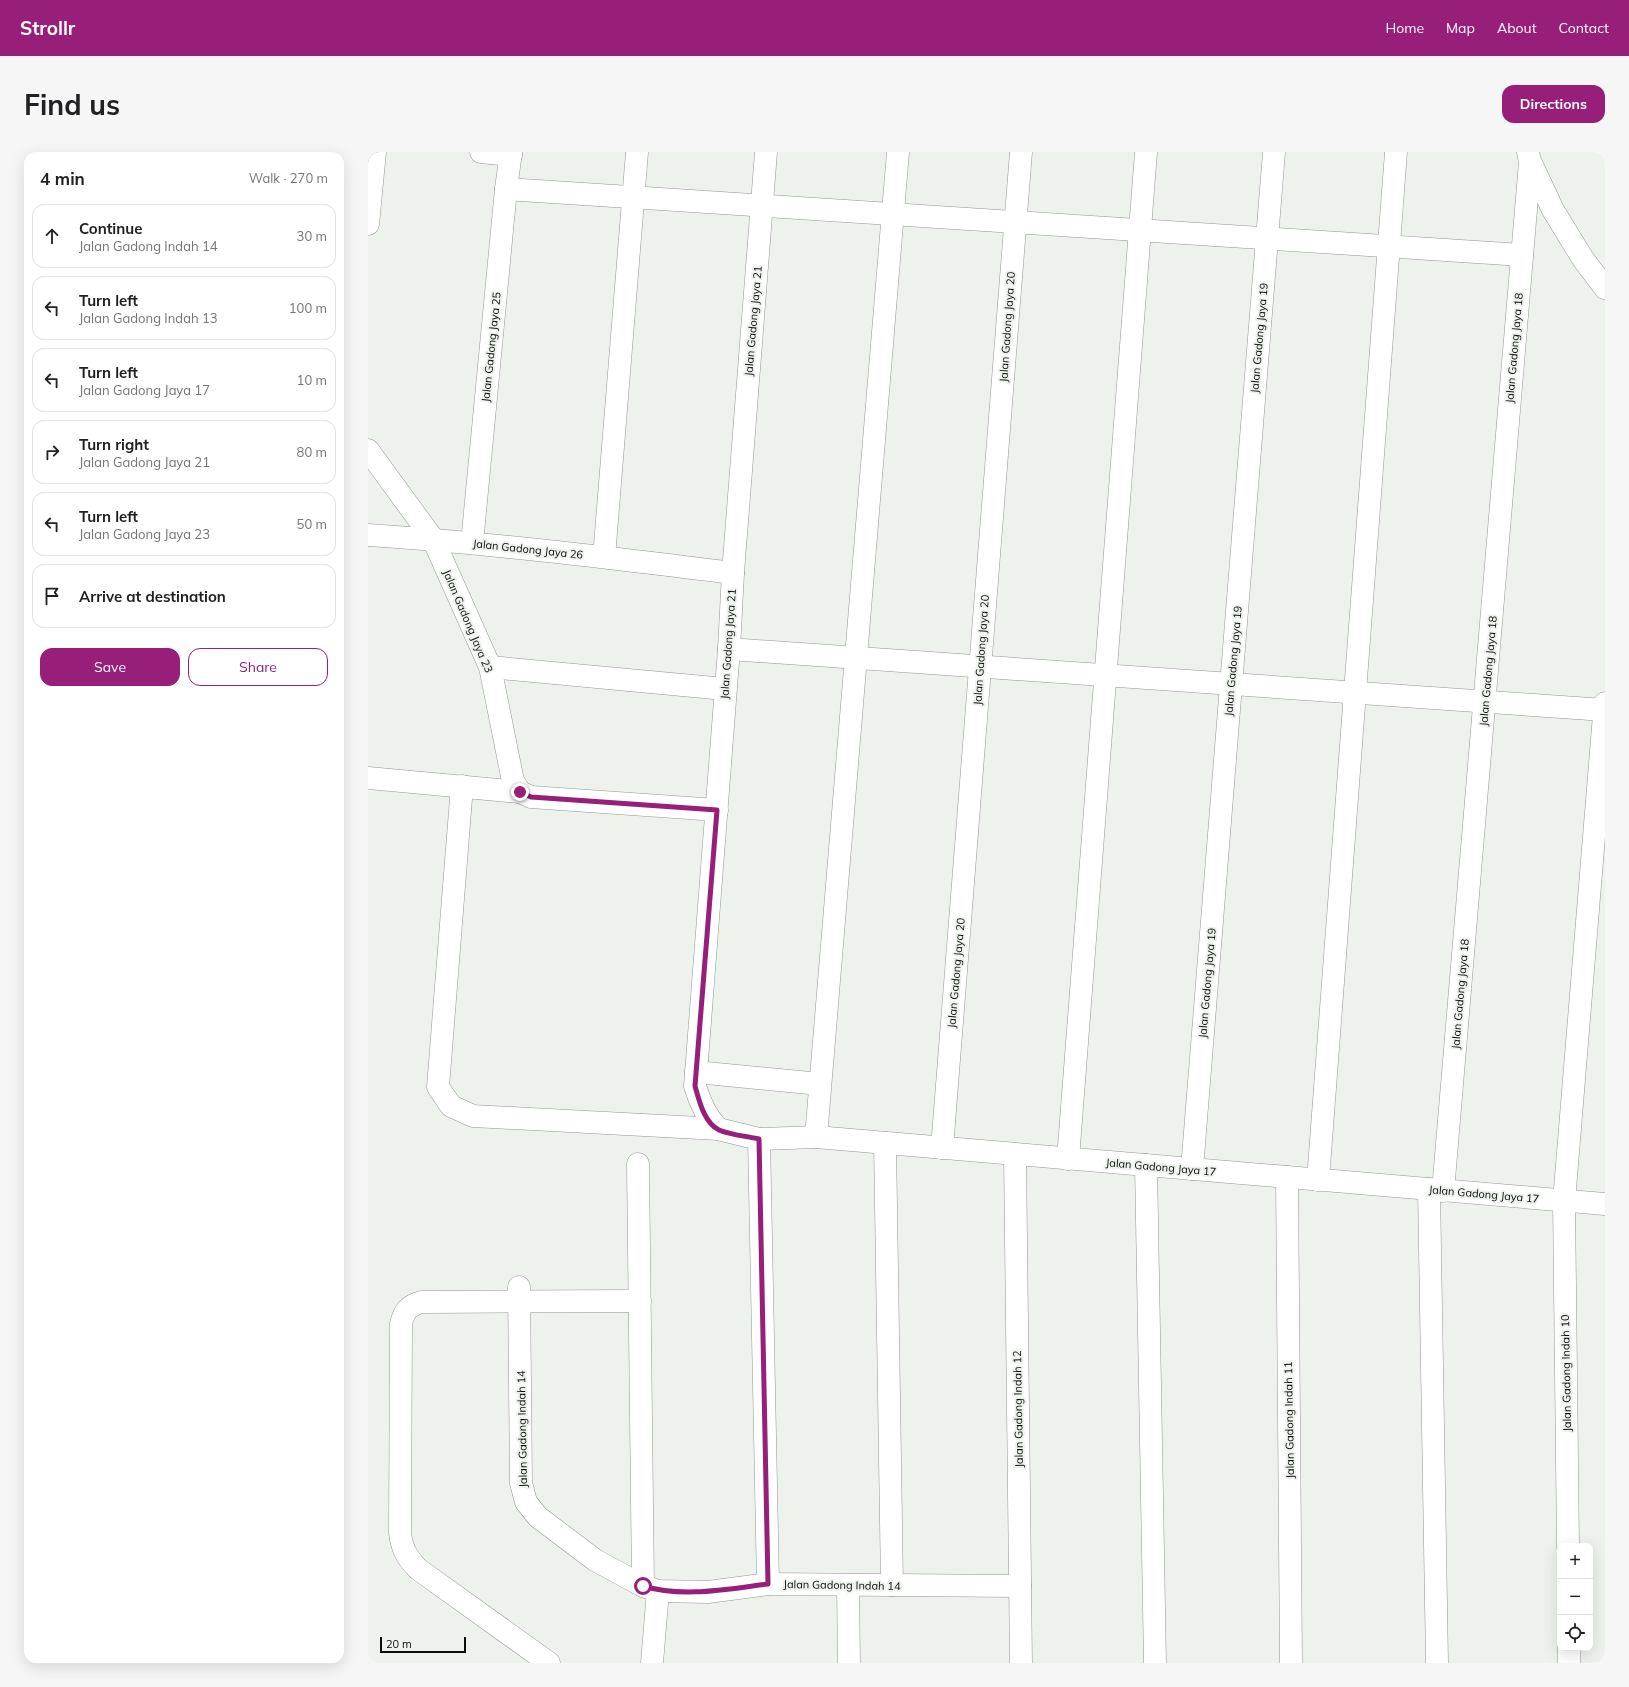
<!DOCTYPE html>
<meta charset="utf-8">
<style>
:root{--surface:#fff;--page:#f6f6f6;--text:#202124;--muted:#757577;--line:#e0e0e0;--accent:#971e79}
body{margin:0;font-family:Mulish,sans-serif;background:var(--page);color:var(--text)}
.controls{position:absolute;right:12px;bottom:12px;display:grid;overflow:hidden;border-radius:8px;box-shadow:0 4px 16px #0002}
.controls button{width:36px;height:36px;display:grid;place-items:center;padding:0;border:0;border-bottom:1px solid var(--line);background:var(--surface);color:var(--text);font:20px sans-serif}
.scale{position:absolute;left:12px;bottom:10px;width:86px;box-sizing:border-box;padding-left:4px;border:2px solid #0b0c0b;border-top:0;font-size:11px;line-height:14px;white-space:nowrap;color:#0b0c0b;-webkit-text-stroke:3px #eef2ed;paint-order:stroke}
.stop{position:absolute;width:12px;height:12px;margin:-9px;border:3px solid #971e79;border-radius:50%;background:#fff}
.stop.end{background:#971e79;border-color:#fff;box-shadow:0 1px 4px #0008}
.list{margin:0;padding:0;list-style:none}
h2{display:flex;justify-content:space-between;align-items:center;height:52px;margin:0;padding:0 16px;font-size:17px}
h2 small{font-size:13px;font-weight:400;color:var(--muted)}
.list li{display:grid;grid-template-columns:26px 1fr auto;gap:12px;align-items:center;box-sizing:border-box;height:64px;margin:0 8px 8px;padding:0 8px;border:1px solid var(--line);border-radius:12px}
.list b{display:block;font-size:15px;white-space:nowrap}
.list p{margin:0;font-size:13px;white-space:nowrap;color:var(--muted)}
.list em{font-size:13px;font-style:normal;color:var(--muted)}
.actions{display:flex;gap:8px;padding:12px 16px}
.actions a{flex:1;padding:9px 0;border:1px solid var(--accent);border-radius:12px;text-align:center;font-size:14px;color:var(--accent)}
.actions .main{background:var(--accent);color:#fff}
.icon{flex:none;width:22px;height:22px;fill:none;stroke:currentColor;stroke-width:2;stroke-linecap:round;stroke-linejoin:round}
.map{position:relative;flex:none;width:1237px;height:1511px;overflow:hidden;border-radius:12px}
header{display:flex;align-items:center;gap:24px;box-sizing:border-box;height:56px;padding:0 20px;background:var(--accent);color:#fff}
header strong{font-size:19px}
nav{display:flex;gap:22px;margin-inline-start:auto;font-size:14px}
.intro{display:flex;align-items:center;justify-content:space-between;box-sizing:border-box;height:96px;padding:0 24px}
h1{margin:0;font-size:28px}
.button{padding:10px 18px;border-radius:12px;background:var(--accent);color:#fff;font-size:14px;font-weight:700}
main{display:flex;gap:24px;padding:0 24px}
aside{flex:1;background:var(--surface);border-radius:12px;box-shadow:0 4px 16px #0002}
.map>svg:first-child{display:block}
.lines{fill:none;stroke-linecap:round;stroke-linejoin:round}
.minor-casing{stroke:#929591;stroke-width:23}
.minor{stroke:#fff;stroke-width:22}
.route{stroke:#971e79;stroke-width:5}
.labels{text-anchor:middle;stroke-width:4;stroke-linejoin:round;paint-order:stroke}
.street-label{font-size:11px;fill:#0b0c0b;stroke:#eef2ed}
</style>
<header>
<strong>Strollr</strong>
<nav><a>Home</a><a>Map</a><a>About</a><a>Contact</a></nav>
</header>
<div class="intro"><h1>Find us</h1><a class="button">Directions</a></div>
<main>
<aside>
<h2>4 min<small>Walk · 270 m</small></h2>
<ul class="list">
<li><svg class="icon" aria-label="ahead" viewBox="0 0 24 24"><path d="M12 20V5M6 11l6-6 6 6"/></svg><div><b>Continue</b><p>Jalan Gadong Indah 14</p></div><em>30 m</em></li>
<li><svg class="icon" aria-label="left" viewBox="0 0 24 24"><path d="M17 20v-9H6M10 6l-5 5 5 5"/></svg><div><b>Turn left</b><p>Jalan Gadong Indah 13</p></div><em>100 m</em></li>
<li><svg class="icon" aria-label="left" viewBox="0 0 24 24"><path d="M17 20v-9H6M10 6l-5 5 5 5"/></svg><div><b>Turn left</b><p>Jalan Gadong Jaya 17</p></div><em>10 m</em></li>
<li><svg class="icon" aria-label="right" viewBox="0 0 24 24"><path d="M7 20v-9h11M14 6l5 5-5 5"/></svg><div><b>Turn right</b><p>Jalan Gadong Jaya 21</p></div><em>80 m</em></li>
<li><svg class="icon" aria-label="left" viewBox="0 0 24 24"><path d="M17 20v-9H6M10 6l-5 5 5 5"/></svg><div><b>Turn left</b><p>Jalan Gadong Jaya 23</p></div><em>50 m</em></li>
<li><svg class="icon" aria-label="arrive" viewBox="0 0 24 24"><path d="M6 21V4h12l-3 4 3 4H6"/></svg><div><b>Arrive at destination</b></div></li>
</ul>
<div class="actions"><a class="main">Save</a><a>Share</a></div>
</aside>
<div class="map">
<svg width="1237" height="1511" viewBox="0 0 1237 1511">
<rect width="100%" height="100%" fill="#eef2ed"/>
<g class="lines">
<g class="minor-casing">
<g id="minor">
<path d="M113 0 143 3"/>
<path d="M1163 11 1185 58 1215 107 1237 136"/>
<path d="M138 37 1154 103"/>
<path d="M0 72 7 0"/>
<path d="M0 298 65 387 122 515 145 629 152 640 163 645 349 658"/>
<path d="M0 383C122 391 243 406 365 421"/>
<path d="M104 391 138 37 143 0"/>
<path d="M236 405 269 0"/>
<path d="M361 497 1237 558"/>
<path d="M122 515 357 537"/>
<path d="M0 626 152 640"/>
<path d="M94 634 70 935 83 954 105 964 350 977 391 987 448 985 1237 1052"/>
<path d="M328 920 452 932"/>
<path d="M350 977C338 964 332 951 327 934L361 497 365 421 398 0"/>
<path d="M448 985 530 0"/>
<path d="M391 987 400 1432"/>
<path d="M517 991 524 1433"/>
<path d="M574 996 653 0"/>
<path d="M647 1002 653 1511"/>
<path d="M700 1007 778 0"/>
<path d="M270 1012 275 1434"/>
<path d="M778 1013 787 1511"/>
<path d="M824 1017 906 0"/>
<path d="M919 1025 923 1511"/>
<path d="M950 1028 1028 0"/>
<path d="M1061 1037 1069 1511"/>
<path d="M1075 1039 1162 10 1160 0"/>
<path d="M151 1135 153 1331 158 1350 170 1365 227 1408 275 1434 290 1439 340 1440 400 1432 652 1434"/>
<path d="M1200 1394 1196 1049 1237 551"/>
<path d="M480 1433 481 1511"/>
<path d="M1201 1496V1511"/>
<path d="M181 1511 50 1417C39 1406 34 1397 32 1381L33 1172C36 1159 41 1153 54 1150L272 1149"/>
<path d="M284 1511 290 1439"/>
</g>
</g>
<use href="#minor" class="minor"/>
</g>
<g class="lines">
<path class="route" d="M152 640 163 645 349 658 327 934C331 948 336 971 351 978 362 983 378 984 391 987L400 1432C359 1437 315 1446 275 1434"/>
</g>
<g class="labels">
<g class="street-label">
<text transform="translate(385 169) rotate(-85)" y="4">Jalan Gadong Jaya 21</text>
<text transform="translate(639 175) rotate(-86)" y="4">Jalan Gadong Jaya 20</text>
<text transform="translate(891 186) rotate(-85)" y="4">Jalan Gadong Jaya 19</text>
<text transform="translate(123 195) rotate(-84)" y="4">Jalan Gadong Jaya 25</text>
<text transform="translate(1146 196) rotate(-85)" y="4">Jalan Gadong Jaya 18</text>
<text transform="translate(160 397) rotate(6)" y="4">Jalan Gadong Jaya 26</text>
<text transform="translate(100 469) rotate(67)" y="4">Jalan Gadong Jaya 23</text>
<text transform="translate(360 492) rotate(-86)" y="4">Jalan Gadong Jaya 21</text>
<text transform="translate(613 498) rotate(-86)" y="4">Jalan Gadong Jaya 20</text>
<text transform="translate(865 509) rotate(-85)" y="4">Jalan Gadong Jaya 19</text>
<text transform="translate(1120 519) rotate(-85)" y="4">Jalan Gadong Jaya 18</text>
<text transform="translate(588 821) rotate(-85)" y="4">Jalan Gadong Jaya 20</text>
<text transform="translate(839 831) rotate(-85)" y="4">Jalan Gadong Jaya 19</text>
<text transform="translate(1092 842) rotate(-85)" y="4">Jalan Gadong Jaya 18</text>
<text transform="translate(793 1015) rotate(5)" y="4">Jalan Gadong Jaya 17</text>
<text transform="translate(1116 1042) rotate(5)" y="4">Jalan Gadong Jaya 17</text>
<text transform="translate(1198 1221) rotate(-91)" y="4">Jalan Gadong Indah 10</text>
<text transform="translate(650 1257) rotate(-91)" y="4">Jalan Gadong Indah 12</text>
<text transform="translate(921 1268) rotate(-91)" y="4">Jalan Gadong Indah 11</text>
<text transform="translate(154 1277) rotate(-91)" y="4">Jalan Gadong Indah 14</text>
<text transform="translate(474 1433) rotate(1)" y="4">Jalan Gadong Indah 14</text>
</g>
</g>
</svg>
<div class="controls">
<button>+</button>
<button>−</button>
<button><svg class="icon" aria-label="locate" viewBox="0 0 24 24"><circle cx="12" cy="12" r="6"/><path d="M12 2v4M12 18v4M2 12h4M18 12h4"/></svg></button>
</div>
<div class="scale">20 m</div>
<div class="stop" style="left:275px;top:1434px"></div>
<div class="stop end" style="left:152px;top:640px"></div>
</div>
</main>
